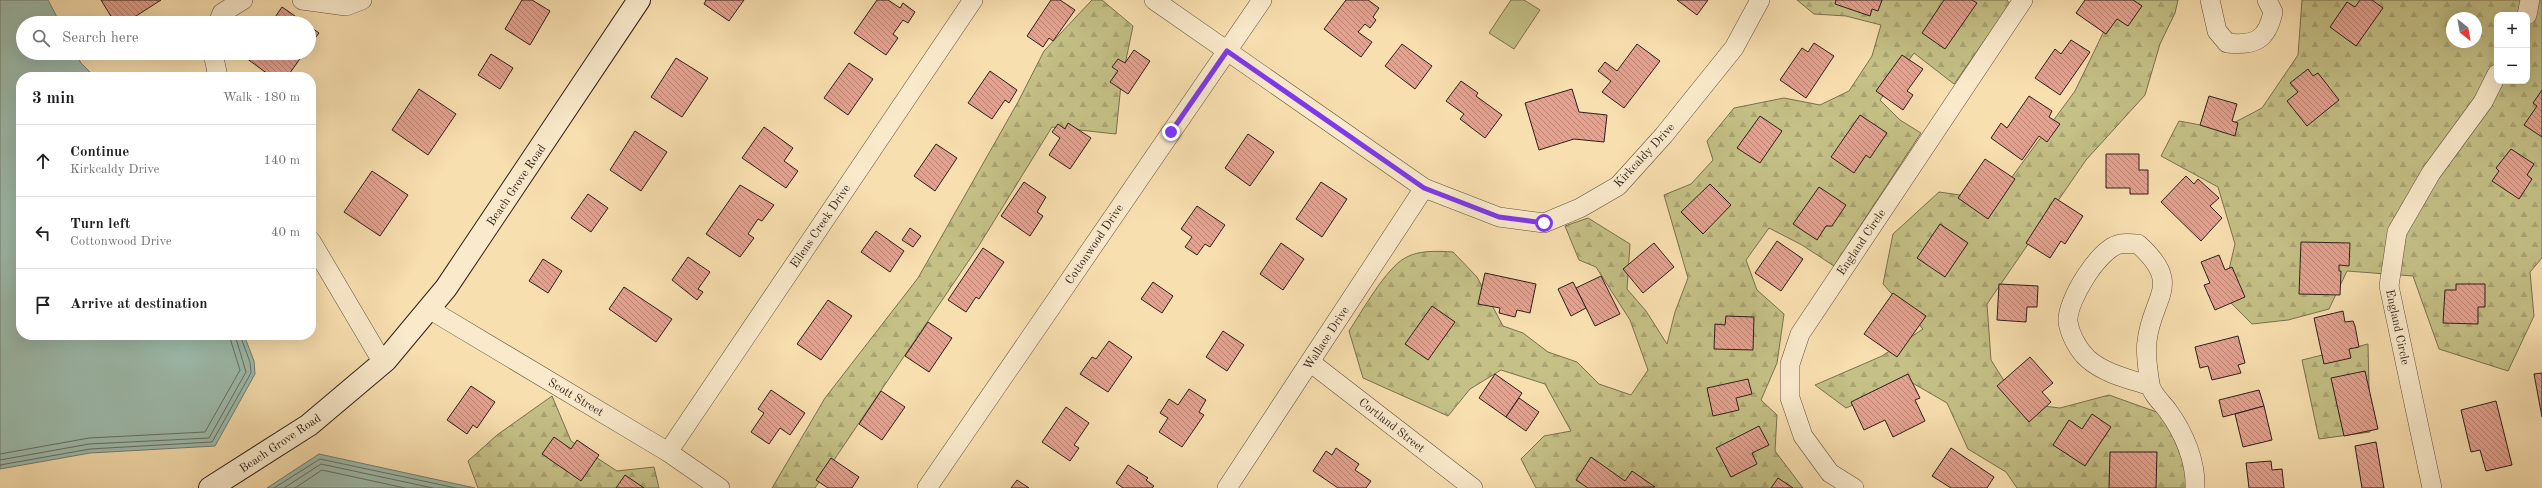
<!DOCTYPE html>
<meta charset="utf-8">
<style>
:root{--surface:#fff;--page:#f2f2f2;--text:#202124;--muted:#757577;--line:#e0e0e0}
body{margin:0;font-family:"Old Standard TT",serif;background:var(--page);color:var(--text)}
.controls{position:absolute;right:12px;top:12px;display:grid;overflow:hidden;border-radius:8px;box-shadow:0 4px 16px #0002}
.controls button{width:36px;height:36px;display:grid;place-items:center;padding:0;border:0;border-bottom:1px solid var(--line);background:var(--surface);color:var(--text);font:20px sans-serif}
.compass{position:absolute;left:2446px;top:12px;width:36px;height:36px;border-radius:50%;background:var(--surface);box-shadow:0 4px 16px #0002;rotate:149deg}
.stop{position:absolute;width:12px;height:12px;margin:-9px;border:3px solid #7c3aed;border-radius:50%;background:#fff}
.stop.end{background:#7c3aed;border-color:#fff;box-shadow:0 1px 4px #0008}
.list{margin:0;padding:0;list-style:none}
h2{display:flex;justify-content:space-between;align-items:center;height:52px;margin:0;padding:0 16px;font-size:17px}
h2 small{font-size:13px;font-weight:400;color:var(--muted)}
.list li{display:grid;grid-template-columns:26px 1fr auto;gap:12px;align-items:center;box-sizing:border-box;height:72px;padding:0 16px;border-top:1px solid var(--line)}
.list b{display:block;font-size:15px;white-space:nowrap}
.list p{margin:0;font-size:13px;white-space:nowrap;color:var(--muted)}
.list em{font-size:13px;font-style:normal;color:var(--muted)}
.icon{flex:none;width:22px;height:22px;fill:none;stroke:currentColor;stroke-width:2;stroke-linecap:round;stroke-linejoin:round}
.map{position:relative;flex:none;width:2542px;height:488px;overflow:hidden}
.search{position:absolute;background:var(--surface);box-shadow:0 4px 16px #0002;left:16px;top:16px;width:300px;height:44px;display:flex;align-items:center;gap:10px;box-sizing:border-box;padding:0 14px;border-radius:22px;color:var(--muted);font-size:15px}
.panel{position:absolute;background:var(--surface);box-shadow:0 4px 16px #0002;left:16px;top:72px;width:300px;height:268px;border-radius:16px}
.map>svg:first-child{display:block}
.forest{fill:url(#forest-firs);stroke:#797050;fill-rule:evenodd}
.park{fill:#c4c086;stroke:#797050}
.water{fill:#9dbcad;stroke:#717d72}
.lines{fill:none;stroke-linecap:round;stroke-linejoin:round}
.shore{stroke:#666e64;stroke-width:1}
.building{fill:url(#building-back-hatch);stroke:#2e1f1a}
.street-casing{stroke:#604f3f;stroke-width:20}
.secondary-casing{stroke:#2e1f1a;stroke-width:24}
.street{stroke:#faeacb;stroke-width:19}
.secondary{stroke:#faeacb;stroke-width:22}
.route{stroke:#7c3aed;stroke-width:5}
.labels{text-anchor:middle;stroke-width:3.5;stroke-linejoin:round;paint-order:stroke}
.street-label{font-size:12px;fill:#2e1f1a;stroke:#faeacb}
</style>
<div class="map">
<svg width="2542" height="488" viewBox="0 0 2542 488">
<defs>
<pattern id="forest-firs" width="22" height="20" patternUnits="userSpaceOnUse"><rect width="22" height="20" fill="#c4c086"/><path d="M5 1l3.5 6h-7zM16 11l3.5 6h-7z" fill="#a9a573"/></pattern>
<pattern id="building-back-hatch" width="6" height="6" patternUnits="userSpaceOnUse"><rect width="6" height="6" fill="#e5a28f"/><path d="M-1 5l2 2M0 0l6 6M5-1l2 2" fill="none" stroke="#ba8374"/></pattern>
</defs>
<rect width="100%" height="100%" fill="#f8dfaf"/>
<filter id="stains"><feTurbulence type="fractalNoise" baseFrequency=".005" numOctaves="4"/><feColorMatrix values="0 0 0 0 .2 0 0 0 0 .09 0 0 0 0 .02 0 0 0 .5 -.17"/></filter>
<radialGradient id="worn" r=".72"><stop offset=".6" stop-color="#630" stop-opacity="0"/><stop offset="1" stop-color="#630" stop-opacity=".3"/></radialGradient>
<g class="forest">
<path d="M1092 0H1102L1133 26 1121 84 1116 134 1052 127 978 247 815 488H772L825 398 918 278 1018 102 1044 51Z"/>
<path d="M1797 0H2007L2010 4 1954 84 1914 53 1880 100 1900 120 1921 133 1834 266 1802 245 1769 228 1746 260 1757 290 1784 314 1777 363 1761 400 1777 415 1775 451 1803 488H1536L1521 459 1544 436 1571 431 1545 384 1501 370 1470 389 1448 416 1363 378 1349 331C1361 313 1386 268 1405 258 1418 250 1438 251 1453 252L1477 277 1503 326 1523 333 1548 352 1577 362 1599 384 1631 395 1648 370 1630 320 1596 267 1579 260 1565 226 1588 218 1630 244 1627 289 1646 311 1667 344 1675 312 1688 278 1664 195 1691 184 1713 160 1707 141 1734 108 1784 98 1820 105 1849 91 1872 56 1881 25 1846 16 1814 14Z"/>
<path d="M2119 0H2178L2175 13 2160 44 2145 95 2086 160 1987 304 1991 360 2018 403 2060 408 2109 395 2165 415 2193 488H2017L2006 472 1968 449 1947 403 1909 381 1846 408 1815 385 1882 356 1923 329 1883 284 1893 234 1939 192 1995 200 2075 91Z"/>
<path d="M2302 0H2542V258L2530 272 2534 316 2508 371 2439 349 2413 276 2347 271 2329 309 2288 320 2252 324 2223 295 2235 244 2218 187 2161 156 2179 121 2222 129 2262 108 2298 55ZM2497 15H2527V81H2497ZM2452 18H2476V42H2452Z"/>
<path d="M2368 344 2370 432 2319 439 2302 360Z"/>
<path d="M552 396 571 441 617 471 654 467 659 488H478L468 461 497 435Z"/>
</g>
<path class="park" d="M1511 0H1524L1540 10 1514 49 1489 33Z"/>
<g class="water">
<path d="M0 0H48L60 23H23V53H75L81 63 95 77H21V335H244L254 361 255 374 215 446 90 453 0 469Z"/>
<path d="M319 454 475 488H267Z"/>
</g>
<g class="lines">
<g class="shore">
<path d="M0 454 89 438 205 432 240 370 229 335"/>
<path d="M0 460 89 444 209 438 246 372 235 335"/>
<path d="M0 465 90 449 212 442 251 373 250 362 240 335"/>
<path d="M274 488 320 459 456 488"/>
<path d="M284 488 321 464 433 488"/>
<path d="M295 488 322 470 405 488"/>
</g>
</g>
<g class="building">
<path d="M101 0H161L125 23H115Z"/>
<path d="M522 0H532L550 11 530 45 505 29Z"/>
<path d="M706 0H744L729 21 704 4Z"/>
<path d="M877 0H888L900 8 903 3 915 12 908 23 903 20 893 34 898 38 886 55 854 33Z"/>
<path d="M1051 0H1060L1075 10 1053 41 1049 38 1043 47 1027 36Z"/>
<path d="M1346 0H1368L1379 8 1373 17 1376 20 1370 28 1365 24 1358 32 1372 42 1361 57 1324 29Z"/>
<path d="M1677 0H1708L1697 15Z"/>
<path d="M1836 0H1882L1878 11 1872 9 1870 16 1835 4Z"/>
<path d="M1944 0H1972L1977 3 1945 49 1922 33Z"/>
<path d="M2085 0H2133L2142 6 2128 26 2117 19 2106 34 2076 13Z"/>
<path d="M2360 0H2372L2383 8 2356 46 2330 27 2347 2 2355 7Z"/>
<path d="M282 7 305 23H271Z"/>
<path d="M309 26 319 33 309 46Z"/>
<path d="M2071 40 2090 52 2060 95 2035 78 2055 49 2061 54Z"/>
<path d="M1814 43 1834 56 1806 98 1780 80 1802 48 1808 52Z"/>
<path d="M1402 44 1432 66 1415 89 1385 66Z"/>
<path d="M1637 44 1660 61 1624 108 1602 92 1611 81 1598 71 1605 62 1617 71Z"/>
<path d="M1134 50 1150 61 1128 94 1110 82 1118 71 1112 67 1118 59 1125 63Z"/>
<path d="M250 53H304L287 77H272L246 58Z"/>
<path d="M491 54 513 68 500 89 478 75Z"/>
<path d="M1902 55 1923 69 1907 91 1913 95 1903 110 1876 91Z"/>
<path d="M676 58 708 78 682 117 651 97Z"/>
<path d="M849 63 873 79 848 115 824 98Z"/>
<path d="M2308 69 2313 76 2318 73 2339 100 2307 126 2287 101 2298 92 2290 83Z"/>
<path d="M990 71 1017 90 1009 103 1005 100 992 119 968 103Z"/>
<path d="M1461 81 1478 93 1476 96 1502 115 1485 138 1460 119 1464 114 1446 101Z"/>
<path d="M419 89 456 114 428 155 392 130Z"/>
<path d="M1572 89 1579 112 1607 115 1604 142 1574 139 1539 150 1525 103Z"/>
<path d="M2542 90V137L2524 125 2537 106 2533 103Z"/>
<path d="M2029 96 2052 111 2049 117 2060 124 2047 142 2039 136 2022 160 1991 138 2001 123 2007 128Z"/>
<path d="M2209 96 2237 104 2232 121 2238 123 2235 136 2200 125Z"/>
<path d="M1860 115 1887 133 1870 158 1866 155 1854 173 1831 157Z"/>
<path d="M1760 116 1782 131 1760 163 1737 148Z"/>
<path d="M1068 123 1091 138 1070 169 1049 155 1060 138 1052 132 1058 124 1065 129Z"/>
<path d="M764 127 793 148 784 161 798 171 786 188 742 158Z"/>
<path d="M635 131 667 152 641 191 610 170Z"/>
<path d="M1248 134 1274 152 1250 186 1225 168Z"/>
<path d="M936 144 957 158 935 191 914 176Z"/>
<path d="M2511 149 2534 164 2527 175 2532 179 2519 199 2492 181 2499 171 2496 168Z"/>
<path d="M2106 154H2139V170H2148V194H2130V188H2106Z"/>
<path d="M1985 159 2015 179 1988 219 1958 198Z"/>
<path d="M372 171 408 195 380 236 344 212Z"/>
<path d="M2186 176 2194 184 2198 179 2219 198 2210 206 2222 218 2201 241 2161 202Z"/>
<path d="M1024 182 1046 197 1037 212 1043 216 1030 236 1001 216Z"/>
<path d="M1321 182 1347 199 1322 237 1296 219Z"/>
<path d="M1710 184 1731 205 1703 234 1681 212Z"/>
<path d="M740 185 774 205 762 221 758 219 748 234 754 238 740 257 706 234Z"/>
<path d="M1819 187 1846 205 1832 226H1826L1817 240 1793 224Z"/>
<path d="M588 194 608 208 591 232 571 218Z"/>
<path d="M2055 198 2083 216 2065 244 2061 241 2050 258 2026 243Z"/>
<path d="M1197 206 1225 225 1210 247 1205 244 1197 255 1185 247 1192 237 1181 229Z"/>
<path d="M1940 224 1968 243 1945 277 1917 258Z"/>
<path d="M910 228 921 236 913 247 902 240Z"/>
<path d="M876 231 904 251 890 272 861 252Z"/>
<path d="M1777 241 1803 259 1781 291 1755 273Z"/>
<path d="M2301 242 2350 243 2349 266 2339 265V271H2341L2340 295 2299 294Z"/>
<path d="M1281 243 1304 259 1283 290 1260 274Z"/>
<path d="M1654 243 1674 267 1643 293 1623 269Z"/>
<path d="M983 248 1004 262 979 299 976 297 966 312 948 300Z"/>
<path d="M2219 255 2225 270 2232 267 2245 297 2215 310 2204 285 2210 283 2201 262Z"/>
<path d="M688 257 710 272 698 289 703 292 697 300 672 280Z"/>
<path d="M543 259 562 271 548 293 529 281Z"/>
<path d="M1485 273 1536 284 1530 313 1517 310 1515 317 1499 313 1500 308 1478 304Z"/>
<path d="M1601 276 1620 314 1595 326 1576 288Z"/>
<path d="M1153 282 1173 296 1162 313 1141 299Z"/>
<path d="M1573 282 1586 308 1571 316 1558 289Z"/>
<path d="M1999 284 2038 286 2037 307H2027L2026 322 1997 320Z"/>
<path d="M2456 284H2485V307H2478V324L2443 323 2445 290H2456Z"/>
<path d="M624 287 672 319 656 342 609 309Z"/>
<path d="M1893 293 1926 316 1897 357 1864 334Z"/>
<path d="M828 300 852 316 821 360 797 344Z"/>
<path d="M1432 306 1455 322 1428 360 1405 344Z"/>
<path d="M2343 311 2345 322 2353 321 2355 326 2359 347 2349 349 2351 358 2324 364 2314 318Z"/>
<path d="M1726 316 1754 317 1753 350 1714 349 1715 324 1725 325Z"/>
<path d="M928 322 952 338 929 372 905 356Z"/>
<path d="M1223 331 1244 345 1227 371 1206 357Z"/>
<path d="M2238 336 2245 363 2238 365 2241 373 2212 380 2208 366 2200 368 2195 347Z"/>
<path d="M1109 341 1132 357 1108 392 1080 374 1092 357 1096 359Z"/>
<path d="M2030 357 2053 383 2042 392 2051 402 2029 422 1997 386Z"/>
<path d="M2365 371 2378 429 2344 436 2331 378Z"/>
<path d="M2542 373V417L2534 374Z"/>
<path d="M1495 374 1522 393 1506 417 1479 398Z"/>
<path d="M1908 374 1920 398 1915 400 1925 421 1893 437 1885 420 1864 430 1851 402Z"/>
<path d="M1748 379 1752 394 1736 398 1739 410 1713 416 1707 388Z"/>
<path d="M471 386 495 402 477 428 473 425 467 434 447 420Z"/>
<path d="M1189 389 1206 400 1199 412 1204 415 1182 447 1159 432 1168 418 1160 413 1169 399 1178 405Z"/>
<path d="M771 390 805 413 790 435 780 428 769 444 751 432 764 413 758 409Z"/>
<path d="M2259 390 2264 406 2223 417 2219 400Z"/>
<path d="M881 391 905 407 882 440 859 424Z"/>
<path d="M1519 398 1539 412 1526 431 1506 417Z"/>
<path d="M2496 401 2512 465 2486 471 2480 450 2471 452 2461 410Z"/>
<path d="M2264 406 2272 440 2243 447 2235 414Z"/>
<path d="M1066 407 1089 423 1074 445 1079 448 1070 461 1042 442Z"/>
<path d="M2092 414 2111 427 2085 466 2053 445 2069 420 2082 429Z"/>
<path d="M1759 426 1769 445 1752 453 1757 464 1731 477 1716 448Z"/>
<path d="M554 437 571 449 577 440 599 455 581 481 542 454Z"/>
<path d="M2376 442 2384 488H2362L2355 446Z"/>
<path d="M1336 448 1359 464 1355 470 1371 481 1366 488H1338L1313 471 1326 451 1332 455Z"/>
<path d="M1951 448 1994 477 1987 488H1951L1932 476Z"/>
<path d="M2110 452H2157L2156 488H2109Z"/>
<path d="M1591 457 1625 481 1632 471 1655 487 1588 488 1576 480Z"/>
<path d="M831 458 859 477 852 488H828L816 480Z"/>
<path d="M2271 461 2272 470 2282 469 2284 488H2249L2246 463Z"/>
<path d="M1128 465 1148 478 1146 480 1154 486 1152 488H1123L1116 483Z"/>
<path d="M625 475 644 488H616Z"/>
<path d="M1778 478 1793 488H1771Z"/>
<path d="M1017 480 1029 488H1011Z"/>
</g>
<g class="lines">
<g class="street-casing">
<g id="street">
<path d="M302 0 346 6 362 0"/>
<path d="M1154 0 1424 188 1499 217 1544 223 1580 208 1618 186 1664 135 1734 48 1760 0"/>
<path d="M2210 0 2217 31 2227 43C2255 46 2267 40 2273 12L2267 0"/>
<path d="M2527 15 2530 0"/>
<path d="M218 23 222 13 243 0"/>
<path d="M213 53 218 77"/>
<path d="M311 241 383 363"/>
<path d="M429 309 668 452 720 488"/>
<path d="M1310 362 1473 488"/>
<path d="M2150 386C2130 379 2105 374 2088 359 2079 351 2070 335 2068 322 2066 302 2099 248 2120 244 2126 243 2133 244 2138 244 2184 285 2152 296 2147 341 2145 354 2148 371 2150 384 2151 393 2163 404 2168 411 2184 433 2196 461 2195 488"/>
<path d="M668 452 973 0"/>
<path d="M927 488 1262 0"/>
<path d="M1227 488 1424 188"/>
<path d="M1854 488 1830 473 1803 436 1790 398V364L1800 334 2023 0"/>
<path d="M2432 488 2389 286 2397 232 2431 173 2483 102 2497 74"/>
</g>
</g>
<g class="secondary-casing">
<path id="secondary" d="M210 488 309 425 386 360 446 288 639 0"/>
</g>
<use href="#street" class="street"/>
<use href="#secondary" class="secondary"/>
</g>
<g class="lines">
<path class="route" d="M1171 132 1227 51 1424 188 1499 217 1544 223"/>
</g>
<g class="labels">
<g class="street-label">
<text transform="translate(1644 155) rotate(-47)" y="4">Kirkcaldy Drive</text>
<text transform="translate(516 185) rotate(-56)" y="4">Beach Grove Road</text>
<text transform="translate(820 226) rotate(-56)" y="4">Ellens Creek Drive</text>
<text transform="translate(1861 242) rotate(-56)" y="4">England Circle</text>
<text transform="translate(1094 244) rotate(-56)" y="4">Cottonwood Drive</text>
<text transform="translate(2398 327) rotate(78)" y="4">England Circle</text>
<text transform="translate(1326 338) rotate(-57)" y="4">Wallace Drive</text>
<text transform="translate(576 397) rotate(31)" y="4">Scott Street</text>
<text transform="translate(1392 425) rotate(38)" y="4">Cortland Street</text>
<text transform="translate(280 443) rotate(-34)" y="4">Beach Grove Road</text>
</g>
</g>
<rect width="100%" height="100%" filter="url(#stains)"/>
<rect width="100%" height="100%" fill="url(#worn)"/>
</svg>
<div class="controls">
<button>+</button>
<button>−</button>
</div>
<svg class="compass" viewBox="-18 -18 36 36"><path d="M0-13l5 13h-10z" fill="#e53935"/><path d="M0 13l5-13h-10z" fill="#757577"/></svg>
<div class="stop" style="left:1544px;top:223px"></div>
<div class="stop end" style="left:1171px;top:132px"></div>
<div class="search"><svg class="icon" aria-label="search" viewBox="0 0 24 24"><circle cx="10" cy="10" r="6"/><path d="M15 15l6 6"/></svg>Search here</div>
<section class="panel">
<h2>3 min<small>Walk · 180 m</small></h2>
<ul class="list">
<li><svg class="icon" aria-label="ahead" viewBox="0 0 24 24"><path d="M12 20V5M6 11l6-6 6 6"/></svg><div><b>Continue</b><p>Kirkcaldy Drive</p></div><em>140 m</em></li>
<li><svg class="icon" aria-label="left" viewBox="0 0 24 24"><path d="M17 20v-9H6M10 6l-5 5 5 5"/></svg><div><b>Turn left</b><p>Cottonwood Drive</p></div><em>40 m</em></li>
<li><svg class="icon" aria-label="arrive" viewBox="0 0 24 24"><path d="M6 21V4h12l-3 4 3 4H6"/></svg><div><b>Arrive at destination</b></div></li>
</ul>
</section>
</div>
